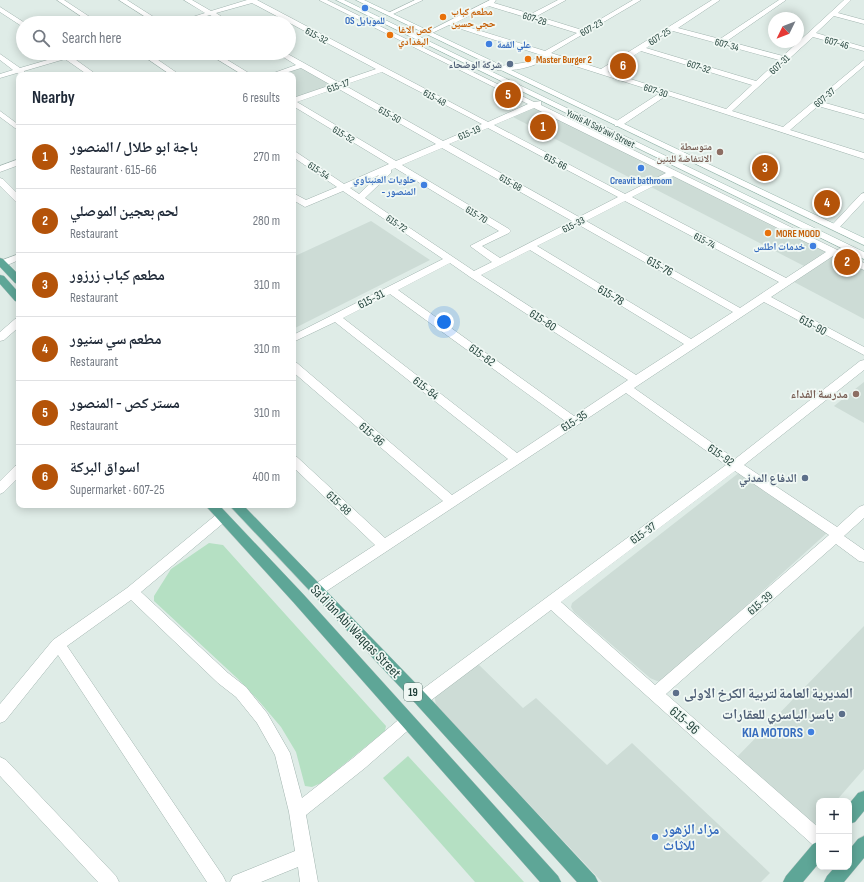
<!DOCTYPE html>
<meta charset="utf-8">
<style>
:root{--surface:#fff;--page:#f2f2f3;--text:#1f2937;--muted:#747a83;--line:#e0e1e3;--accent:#b45309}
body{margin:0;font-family:"Sofia Sans Condensed","Noto Naskh Arabic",sans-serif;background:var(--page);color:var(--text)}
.controls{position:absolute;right:12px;bottom:12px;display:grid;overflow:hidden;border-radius:8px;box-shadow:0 2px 10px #0003}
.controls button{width:36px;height:36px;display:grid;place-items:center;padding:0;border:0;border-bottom:1px solid var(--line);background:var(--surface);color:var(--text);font:20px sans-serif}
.compass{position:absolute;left:768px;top:12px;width:36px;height:36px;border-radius:50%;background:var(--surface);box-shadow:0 2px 10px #0003;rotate:227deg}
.you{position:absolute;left:444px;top:322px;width:14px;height:14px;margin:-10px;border:3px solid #fff;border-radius:50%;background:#1a73e8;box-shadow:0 0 0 6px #1a73e833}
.badge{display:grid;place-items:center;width:26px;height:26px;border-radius:50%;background:var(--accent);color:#fff;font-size:13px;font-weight:700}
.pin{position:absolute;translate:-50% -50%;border:2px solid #fff;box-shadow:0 1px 4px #0006}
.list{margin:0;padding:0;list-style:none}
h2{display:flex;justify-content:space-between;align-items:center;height:52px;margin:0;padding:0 16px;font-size:17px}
h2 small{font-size:13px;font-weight:400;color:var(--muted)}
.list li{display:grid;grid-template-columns:26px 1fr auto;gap:12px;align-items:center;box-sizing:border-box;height:64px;padding:0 16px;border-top:1px solid var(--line)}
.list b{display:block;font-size:15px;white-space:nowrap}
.list p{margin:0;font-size:13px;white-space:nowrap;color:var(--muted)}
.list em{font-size:13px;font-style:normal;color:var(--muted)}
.icon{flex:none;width:22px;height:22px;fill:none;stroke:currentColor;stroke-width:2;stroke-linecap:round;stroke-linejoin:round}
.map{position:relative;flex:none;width:864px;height:882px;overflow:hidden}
.search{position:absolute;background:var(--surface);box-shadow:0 2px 10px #0003;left:16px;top:16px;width:280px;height:44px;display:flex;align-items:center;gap:10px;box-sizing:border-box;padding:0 14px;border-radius:22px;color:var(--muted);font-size:15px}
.panel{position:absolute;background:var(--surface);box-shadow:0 2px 10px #0003;left:16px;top:72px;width:280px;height:436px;border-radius:8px}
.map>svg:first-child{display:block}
.built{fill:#cddcd6}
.green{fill:#b5e0c3}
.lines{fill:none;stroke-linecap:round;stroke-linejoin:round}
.minor-casing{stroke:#a1b4af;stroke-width:1}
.secondary-casing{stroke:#9cb9b0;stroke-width:1}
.primary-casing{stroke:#c0c9c7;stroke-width:1}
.minor{fill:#fff;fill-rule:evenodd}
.secondary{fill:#fff;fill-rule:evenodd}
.primary{fill:#5ea697;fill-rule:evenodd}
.shop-dot{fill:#3f7fe0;stroke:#f0f8f4;stroke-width:1.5}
.food-dot{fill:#e8710a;stroke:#f0f8f4;stroke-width:1.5}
.service-dot{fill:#5c6f8a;stroke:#f0f8f4;stroke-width:1.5}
.education-dot{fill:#8d6e63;stroke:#f0f8f4;stroke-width:1.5}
.labels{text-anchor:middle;stroke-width:3.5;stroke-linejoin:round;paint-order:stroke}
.far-food-label{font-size:10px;font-weight:bold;fill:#c56008;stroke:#f0f8f4;text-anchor:start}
.far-street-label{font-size:10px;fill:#1e3e37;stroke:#f0f8f4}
.far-shop-label{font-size:10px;font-weight:bold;fill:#366cbe;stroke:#f0f8f4}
.far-service-label{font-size:10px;font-weight:bold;fill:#4e5e75;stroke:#f0f8f4;text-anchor:end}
.far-education-label{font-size:10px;font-weight:bold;fill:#785e54;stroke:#f0f8f4;text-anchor:end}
.shield{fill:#f0f8f4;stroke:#5d7670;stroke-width:1}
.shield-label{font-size:11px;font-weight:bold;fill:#1e3e37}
.street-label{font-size:12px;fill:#1e3e37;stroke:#f0f8f4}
.education-label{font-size:12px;font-weight:bold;fill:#785e54;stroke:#f0f8f4;text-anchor:end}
.service-label{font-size:12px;font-weight:bold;fill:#4e5e75;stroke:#f0f8f4;text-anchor:end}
.near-street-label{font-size:14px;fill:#1e3e37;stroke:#f0f8f4}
.near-service-label{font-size:14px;font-weight:bold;fill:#4e5e75;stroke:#f0f8f4;text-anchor:start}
.near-shop-label{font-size:14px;font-weight:bold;fill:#366cbe;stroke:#f0f8f4;text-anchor:end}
</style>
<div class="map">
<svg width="864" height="882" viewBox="0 0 864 882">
<rect width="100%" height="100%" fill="#dfece7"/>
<g class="built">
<path d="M300 66 333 85 293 99V75H276Z"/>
<path d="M534 107 667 173 644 185 511 116Z"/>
<path d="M673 176 825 251 824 253 804 266 651 187Z"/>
<path d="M371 221 430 260 293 329V257Z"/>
<path d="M833 256 864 269V319L794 282Z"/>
<path d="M864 382V423L834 406Z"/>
<path d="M740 472 828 532 664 680 657 681 650 678 574 612 571 607 572 603Z"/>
<path d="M864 626V769L836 801H819V820L814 825 736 758Z"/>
<path d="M475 661 523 708 536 698 607 765 632 743 770 873 761 882H602L436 705 434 694Z"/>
</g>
<g class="green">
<path d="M209 543 223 545 386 726 385 731 321 783 312 787 305 786 296 752 281 727 258 700 238 679 154 601V596L171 569Z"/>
<path d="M408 756 524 882H475L383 778Z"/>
</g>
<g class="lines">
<g class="minor-casing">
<g id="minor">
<path d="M57 0H64L99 23H91Z"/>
<path d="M119 0H127L163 23H155Z"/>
<path d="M184 0H192L211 11 247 0H257L488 122 528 104 319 0H327L534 102 541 101V105L864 263V270L833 256 771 297 864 347V355L764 302 634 388 735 459 860 361 864 360V370L744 465 837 527 859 507 864 505V518L844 536 864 550V562L859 561 836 544 666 694 819 828V847L813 845 551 610 426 704 421 706 416 704 413 699 416 694 726 465 626 393 322 594 317 596 312 594 310 590 312 586 375 545 293 467V456L297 457 385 538 443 501 293 372V362L297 363 452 495 508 459 335 322 293 342V335L443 259 343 191 305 207 293 200V193L306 200 337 187 293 157V150L344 184 389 164 293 106V98L331 85 301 68 279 75H268L296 65 277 53H286L338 82 376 69 252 3 216 13 231 23H223L210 15 184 23H174L205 13ZM382 72 482 124 443 141 344 85ZM337 88 436 144 396 161 297 102ZM534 108 666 173 625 194 494 125ZM488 128 618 197 579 217 449 144ZM442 148 572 221 500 258 482 246 509 233 511 231 509 229 402 165ZM395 168 499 231 470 246 492 262 474 271 365 198 391 173V170ZM379 175 359 194 350 188ZM673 176 826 252 786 278 632 197ZM625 201 779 282 740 308 586 221ZM579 225 733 312 691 339 537 246ZM530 250 684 344 636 375 481 275ZM450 263 470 277 628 380 574 416 398 290ZM390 294 565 421 517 453 343 318ZM735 471 829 535 655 685 561 602Z"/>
<path d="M415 0H423L391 15 386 14Z"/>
<path d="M490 0H496L494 3 531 14 558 0H566L537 16 582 30 633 0H641L551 53 601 69 712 0H720L678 28 720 39 779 0H786L727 41 783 56 844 0H851L838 13 864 20V24L834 16 816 33 864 47V51L813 37 732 111 783 127 864 60V66L822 102 864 114V119L818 106 790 130 864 153V159L667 95 621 126H615V122L660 93 547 57C539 67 510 72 497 70L496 68 500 66 529 62 541 55 449 25 430 34 425 33ZM489 6 577 33 545 51 455 23ZM673 31 779 60 756 81 646 48ZM641 51 752 85 726 109 608 72Z"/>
<path d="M0 7 25 23H23V27L0 12Z"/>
<path d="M60 53H81L72 57 97 75H88L65 59 24 71 26 75H20L17 73 0 78V74L13 70 0 60V54L20 68 61 56Z"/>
<path d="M139 53H148L180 75H171Z"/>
<path d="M207 53H216L252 75H243Z"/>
<path d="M0 111 19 125V131L0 117Z"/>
<path d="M19 159V165L0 172V166Z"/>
<path d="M0 178 3 179 19 195V203L16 202 0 186Z"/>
<path d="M864 193V201L838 229H832L830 227 832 225 861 194Z"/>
<path d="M19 254V260L5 266H0V261Z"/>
<path d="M19 318V327L4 340 0 341V332L15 319Z"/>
<path d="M19 465V477L4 492 0 494V481L15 466Z"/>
<path d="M222 512 227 514 228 517 227 520 141 592 228 673 246 687 267 713 290 753 302 798 353 758 403 716 408 714 413 716 416 721 413 726 365 768 306 815 318 882H300L298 867 261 882H230L233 876 295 851 289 812 275 755 257 723 236 697 218 683 131 600 67 646 223 876 226 882H207L58 655 5 721 0 723V704L53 640 127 588 217 514Z"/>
<path d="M0 757 6 760 116 876 119 882H98L0 776Z"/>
</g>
</g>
<g class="secondary-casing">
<g id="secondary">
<path d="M336 0H344L864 252V259Z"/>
<path d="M356 0H364L864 238V245Z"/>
</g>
</g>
<g class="primary-casing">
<g id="primary">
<path d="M0 258 3 259 19 275V284L15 283 0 267Z"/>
<path d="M0 275 4 276 19 293V302L15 301 0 284Z"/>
<path d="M205 505H219L304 595 558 876 561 882H540L294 603Z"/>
<path d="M229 505H243L426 694 595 876 598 882H577L416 704Z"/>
<path d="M864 791V811L855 822 849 824V804L858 793Z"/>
<path d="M864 836V858L844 882H824L827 876 835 867H849V850L858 839Z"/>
<path d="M819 841V863L803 882H783L786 876 813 844Z"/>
</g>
</g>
<use href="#minor" class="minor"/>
<use href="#secondary" class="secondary"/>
<use href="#primary" class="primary"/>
</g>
<g class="shop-dot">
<circle cx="365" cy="8" r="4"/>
<circle cx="489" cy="44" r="4"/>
<circle cx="641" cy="168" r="4"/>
<circle cx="424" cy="185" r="4"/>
<circle cx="813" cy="246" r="4"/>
<circle cx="811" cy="732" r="4"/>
<circle cx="655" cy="837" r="4"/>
</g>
<g class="food-dot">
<circle cx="443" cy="17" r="4"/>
<circle cx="390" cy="35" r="4"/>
<circle cx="528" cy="59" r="4"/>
<circle cx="768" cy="233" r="4"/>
</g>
<g class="service-dot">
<circle cx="510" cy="64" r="4"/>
<circle cx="805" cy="478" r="4"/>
<circle cx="676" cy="693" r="4"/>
<circle cx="842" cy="714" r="4"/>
</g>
<g class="education-dot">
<circle cx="720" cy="152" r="4"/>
<circle cx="856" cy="394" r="4"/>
</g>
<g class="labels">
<g class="far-food-label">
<text x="451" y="15">مطعم كباب<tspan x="451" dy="12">حجي حسين</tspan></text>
<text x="398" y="33">كص الاغا<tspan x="398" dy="12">البغدادي</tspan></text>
<text x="536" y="63">Master Burger 2</text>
<text x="776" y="237">MORE MOOD</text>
</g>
<g class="far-street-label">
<text transform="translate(535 18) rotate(17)" y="4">607-28</text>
<text transform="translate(591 27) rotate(-30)" y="4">607-23</text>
<text transform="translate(317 35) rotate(28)" y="4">615-32</text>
<text transform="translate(659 36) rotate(-32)" y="4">607-25</text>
<text transform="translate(837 42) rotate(15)" y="4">607-46</text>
<text transform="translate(727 44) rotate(15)" y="4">607-34</text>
<text transform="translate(779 64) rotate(-43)" y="4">607-31</text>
<text transform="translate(699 66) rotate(17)" y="4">607-32</text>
<text transform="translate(338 85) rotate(-20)" y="4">615-17</text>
<text transform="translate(656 90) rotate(18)" y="4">607-30</text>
<text transform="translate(435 97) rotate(28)" y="4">615-48</text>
<text transform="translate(824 97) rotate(-41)" y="4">607-37</text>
<text transform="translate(390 114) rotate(29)" y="4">615-50</text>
<text transform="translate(601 128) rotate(26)" y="4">Yunis Al Sab'awi Street</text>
<text transform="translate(469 132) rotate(-23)" y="4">615-19</text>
<text transform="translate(344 134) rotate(31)" y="4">615-52</text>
<text transform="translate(556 161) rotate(28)" y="4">615-66</text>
<text transform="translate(319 170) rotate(34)" y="4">615-54</text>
<text transform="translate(511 182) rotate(29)" y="4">615-68</text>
<text transform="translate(477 214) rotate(31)" y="4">615-70</text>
<text transform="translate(397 223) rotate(34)" y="4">615-72</text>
<text transform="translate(573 224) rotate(-27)" y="4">615-33</text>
<text transform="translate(705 240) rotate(28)" y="4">615-74</text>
</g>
<g class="far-shop-label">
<text x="365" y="24">OS للموبايل</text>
<text x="497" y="48" text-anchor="start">علي القمة</text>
<text x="416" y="183" text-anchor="end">حلويات العنبتاوي<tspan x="416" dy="12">- المنصور</tspan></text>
<text x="641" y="184">Creavit bathroom</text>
<text x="805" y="250" text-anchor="end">خدمات اطلس</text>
</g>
<g class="far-service-label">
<text x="502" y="68">شركة الوضحاء</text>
</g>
<g class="far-education-label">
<text x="712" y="150">متوسطة<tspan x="712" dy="12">الانتفاضة للبنين</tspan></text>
</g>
<rect class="shield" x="404" y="683" width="18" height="18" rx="3"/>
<g class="shield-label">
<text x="413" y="696">19</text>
</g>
<g class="street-label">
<text transform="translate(660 266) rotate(29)" y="4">615-76</text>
<text transform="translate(611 295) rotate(31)" y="4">615-78</text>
<text transform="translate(371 299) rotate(-28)" y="4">615-31</text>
<text transform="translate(543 320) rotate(33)" y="4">615-80</text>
<text transform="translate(813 325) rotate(29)" y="4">615-90</text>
<text transform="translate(482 355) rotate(36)" y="4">615-82</text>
<text transform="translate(426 388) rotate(38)" y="4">615-84</text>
<text transform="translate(574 421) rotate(-33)" y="4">615-35</text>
<text transform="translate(372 434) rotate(41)" y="4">615-86</text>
<text transform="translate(721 455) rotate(35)" y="4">615-92</text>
<text transform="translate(339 503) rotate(43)" y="4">615-88</text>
<text transform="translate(643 533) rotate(-36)" y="4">615-37</text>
<text transform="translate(760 603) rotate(-41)" y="4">615-39</text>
</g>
<g class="education-label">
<text x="848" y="398">مدرسة الفداء</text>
</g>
<g class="service-label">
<text x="797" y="482">الدفاع المدني</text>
</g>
<g class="near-street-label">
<text transform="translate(356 631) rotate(46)" y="5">Sa'd ibn Abi Waqqas Street</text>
<text transform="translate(685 720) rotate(41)" y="5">615-96</text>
</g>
<g class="near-service-label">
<text x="684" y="698">المديرية العامة لتربية الكرخ الاولى</text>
<text x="834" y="719" text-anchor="end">ياسر الياسري للعقارات</text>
</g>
<g class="near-shop-label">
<text x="803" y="737">KIA MOTORS</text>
<text x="663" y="834" text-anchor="start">مزاد الزهور<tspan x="663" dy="16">للاثاث</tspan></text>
</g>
</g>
</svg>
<div class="controls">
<button>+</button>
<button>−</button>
</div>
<svg class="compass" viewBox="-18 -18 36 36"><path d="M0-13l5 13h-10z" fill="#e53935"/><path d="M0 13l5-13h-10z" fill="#747a83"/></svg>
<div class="you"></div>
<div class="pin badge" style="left:543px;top:127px">1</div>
<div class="pin badge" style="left:847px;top:262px">2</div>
<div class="pin badge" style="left:765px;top:168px">3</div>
<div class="pin badge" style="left:827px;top:203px">4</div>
<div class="pin badge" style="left:508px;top:95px">5</div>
<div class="pin badge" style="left:623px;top:66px">6</div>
<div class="search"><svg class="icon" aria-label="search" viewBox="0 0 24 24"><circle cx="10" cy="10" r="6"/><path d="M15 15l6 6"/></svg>Search here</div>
<section class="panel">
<h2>Nearby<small>6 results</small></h2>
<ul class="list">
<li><span class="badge">1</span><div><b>باجة ابو طلال / المنصور</b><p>Restaurant · 615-66</p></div><em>270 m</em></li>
<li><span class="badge">2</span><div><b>لحم بعجين الموصلي</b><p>Restaurant</p></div><em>280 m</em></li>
<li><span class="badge">3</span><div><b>مطعم كباب زرزور</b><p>Restaurant</p></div><em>310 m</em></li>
<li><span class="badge">4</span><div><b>مطعم سي سنيور</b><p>Restaurant</p></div><em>310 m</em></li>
<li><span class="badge">5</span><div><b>مستر كص - المنصور</b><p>Restaurant</p></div><em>310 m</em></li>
<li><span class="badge">6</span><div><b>اسواق البركة</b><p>Supermarket · 607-25</p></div><em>400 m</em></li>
</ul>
</section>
</div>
